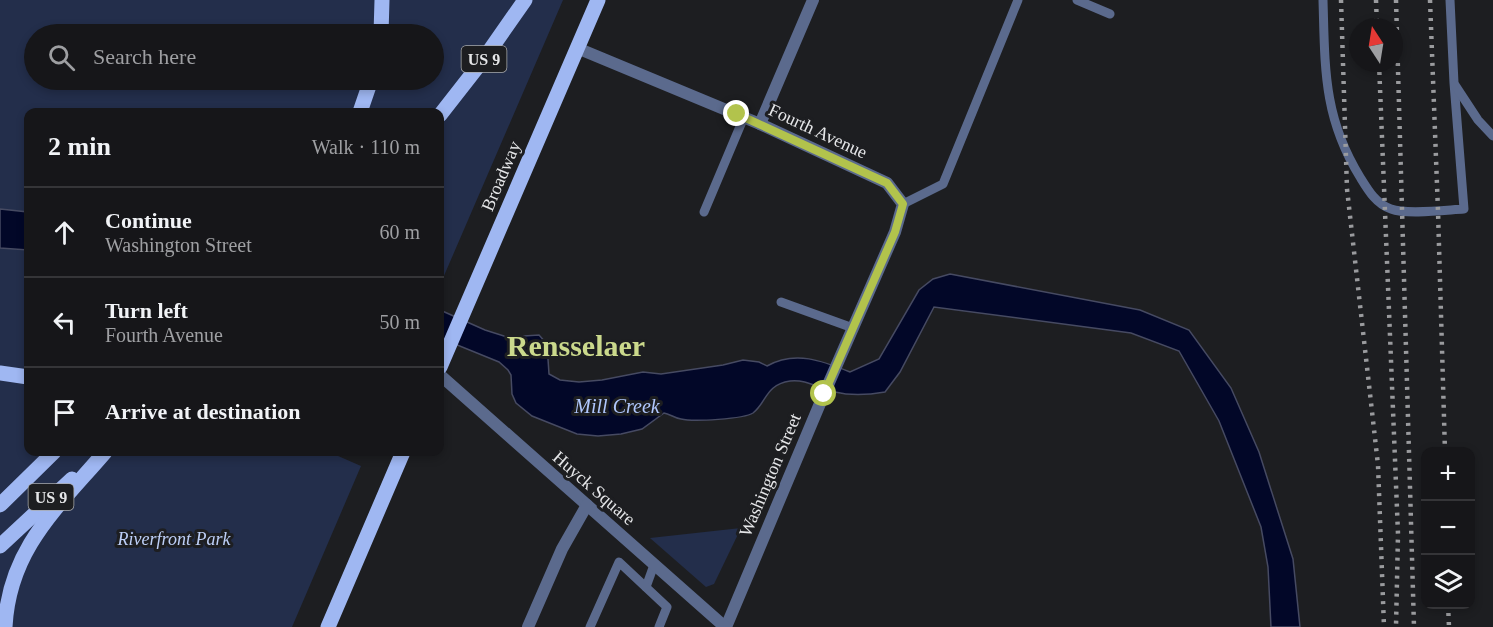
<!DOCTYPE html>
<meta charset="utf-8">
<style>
:root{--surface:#161619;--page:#232326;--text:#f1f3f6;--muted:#9e9fa2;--line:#353538}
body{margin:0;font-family:"Times New Roman",serif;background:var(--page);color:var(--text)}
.controls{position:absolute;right:18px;bottom:18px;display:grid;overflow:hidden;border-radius:12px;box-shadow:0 3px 9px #0003}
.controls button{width:54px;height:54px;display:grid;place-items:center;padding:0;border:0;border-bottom:2px solid var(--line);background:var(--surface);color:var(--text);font:30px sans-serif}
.compass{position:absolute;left:1349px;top:18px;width:54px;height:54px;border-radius:50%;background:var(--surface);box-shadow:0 3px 9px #0003;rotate:348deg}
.stop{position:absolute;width:18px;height:18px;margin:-14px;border:4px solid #b2c34c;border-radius:50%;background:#fff}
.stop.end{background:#b2c34c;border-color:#fff;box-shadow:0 2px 6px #0008}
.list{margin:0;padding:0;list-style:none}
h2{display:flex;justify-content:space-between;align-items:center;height:78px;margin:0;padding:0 24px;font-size:26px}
h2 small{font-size:20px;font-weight:400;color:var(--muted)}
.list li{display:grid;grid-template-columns:39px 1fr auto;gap:18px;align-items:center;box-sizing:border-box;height:90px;padding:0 24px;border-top:2px solid var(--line)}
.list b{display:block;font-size:22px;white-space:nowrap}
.list p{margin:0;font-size:20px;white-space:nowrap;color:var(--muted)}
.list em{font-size:20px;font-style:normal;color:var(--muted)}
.icon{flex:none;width:33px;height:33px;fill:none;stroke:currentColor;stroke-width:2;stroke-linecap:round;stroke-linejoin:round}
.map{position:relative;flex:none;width:1493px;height:627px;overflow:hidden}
.search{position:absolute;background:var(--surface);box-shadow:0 3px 9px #0003;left:24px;top:24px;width:420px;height:66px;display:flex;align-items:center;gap:15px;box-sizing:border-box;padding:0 21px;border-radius:33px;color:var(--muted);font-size:22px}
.panel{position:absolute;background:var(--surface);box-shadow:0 3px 9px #0003;left:24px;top:108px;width:420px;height:348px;border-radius:12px}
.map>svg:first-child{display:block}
.green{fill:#232e4b;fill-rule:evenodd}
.water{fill:#020728;stroke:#464a62;stroke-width:1.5}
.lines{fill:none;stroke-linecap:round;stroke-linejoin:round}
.lane{stroke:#5b6a8d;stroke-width:9}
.street{stroke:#5b6a8d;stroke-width:12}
.primary{stroke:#9fb7f2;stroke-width:15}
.rail{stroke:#9a9b9e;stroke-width:4.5;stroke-dasharray:3 6;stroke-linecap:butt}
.route{stroke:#b2c34c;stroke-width:8}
.labels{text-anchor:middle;stroke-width:6;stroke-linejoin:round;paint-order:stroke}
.shield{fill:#1d1e21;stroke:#a9aaac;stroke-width:1.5}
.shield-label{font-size:16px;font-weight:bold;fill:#e5e6e8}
.street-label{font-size:18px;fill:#e5e6e8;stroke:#1d1e21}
.park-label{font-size:18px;font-style:italic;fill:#bdcff7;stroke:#1d1e21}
.water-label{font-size:20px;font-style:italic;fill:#b0c7fd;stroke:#1d1e21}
.town-label{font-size:30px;font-weight:bold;fill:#cbd98c;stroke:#1d1e21}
</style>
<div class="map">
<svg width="1493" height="627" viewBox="0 0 1493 627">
<rect width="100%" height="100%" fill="#1d1e21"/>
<g class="green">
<path d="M0 0H563L440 285V112H28V452H329L361 466 292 627H0ZM34 34H434V80H34Z"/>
<path d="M741 528 714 584 706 587 650 538Z"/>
</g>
<g class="water">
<path d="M0 209 28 212V250L0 248Z"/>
<path d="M950 274 1140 310 1189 330 1231 388 1259 452 1293 559 1300 627H1271L1268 567 1261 527 1219 421 1179 351 1131 333 934 307 900 372 885 392C868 395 851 396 835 392 819 389 807 379 790 381 765 385 767 402 753 413 744 419 693 422 681 419 674 418 670 414 664 413L642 429 621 434 598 436 577 434 532 416 516 403 512 394 511 375 508 370 499 362 440 338V310L485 330 507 337 539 335 547 344 549 374 560 380 579 382 602 380 643 372 661 374 723 365 743 360 759 362 767 366C795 350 823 361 850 372L879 359 919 290 933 279Z"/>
</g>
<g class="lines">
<g class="lane">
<path d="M1077 0 1110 14"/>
<path d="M1323 0C1325 67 1323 117 1360 177 1368 190 1376 204 1391 209 1407 215 1446 210 1464 209L1454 83 1450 0"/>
<path d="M1455 85 1478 120 1493 136"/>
<path d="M903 204 943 184 1018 0"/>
<path d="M704 212 744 117"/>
<path d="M781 302 853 328"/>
<path d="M646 587 654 565"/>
<path d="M590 627 619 562 667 607 659 627"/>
</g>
<g class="street">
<path d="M577 48 760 124 887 183 903 204 895 232 824 394 726 627"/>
<path d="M760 124 813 0"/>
<path d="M440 375 725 627"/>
<path d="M528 627 562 549 587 505"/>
</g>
<g class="primary">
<path d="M381 34 382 0"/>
<path d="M360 112 371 80"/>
<path d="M440 115 483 60 525 0"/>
<path d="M440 367 598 0"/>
<path d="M0 373 28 377"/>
<path d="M0 505 54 452"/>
<path d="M0 546 72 479"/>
<path d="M5 627C9 549 57 508 105 452"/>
<path d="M328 627 403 452"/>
</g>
<g class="rail">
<path d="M1341 0 1347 189 1378 465 1384 627"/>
<path d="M1376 0 1377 27"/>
<path d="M1396 0 1414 627"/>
<path d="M1430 0 1438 211 1445 452"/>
<path d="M1379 63 1398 534 1396 627"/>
<path d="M1448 604 1449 627"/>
</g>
</g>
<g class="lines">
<path class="route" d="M737 114 887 183 903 204 895 232 824 394"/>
</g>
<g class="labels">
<g class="shield">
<rect x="461.5" y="46" width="45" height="26" rx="4.5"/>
<rect x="28.5" y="484" width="45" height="26" rx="4.5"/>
</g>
<g class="shield-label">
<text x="484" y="65">US 9</text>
<text x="51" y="503">US 9</text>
</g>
<g class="street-label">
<text transform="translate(818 131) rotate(25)" y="6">Fourth Avenue</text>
<text transform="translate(501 176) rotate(-67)" y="6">Broadway</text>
<text transform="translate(770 475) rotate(-67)" y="6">Washington Street</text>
<text transform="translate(594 488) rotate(41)" y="6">Huyck Square</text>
</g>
<g class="park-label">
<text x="174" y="545">Riverfront Park</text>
</g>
<g class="water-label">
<text x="617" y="413">Mill Creek</text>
</g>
<g class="town-label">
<text x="576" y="356">Rensselaer</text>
</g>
</g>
</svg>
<div class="controls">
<button>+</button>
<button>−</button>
<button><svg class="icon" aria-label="layers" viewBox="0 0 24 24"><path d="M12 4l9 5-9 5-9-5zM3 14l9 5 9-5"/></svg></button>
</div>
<svg class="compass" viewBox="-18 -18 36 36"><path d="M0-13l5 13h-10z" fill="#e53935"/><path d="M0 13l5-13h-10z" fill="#9e9fa2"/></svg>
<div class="stop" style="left:824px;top:394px"></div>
<div class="stop end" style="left:737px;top:114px"></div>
<div class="search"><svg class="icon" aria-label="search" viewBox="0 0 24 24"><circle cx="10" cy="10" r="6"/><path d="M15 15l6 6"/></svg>Search here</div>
<section class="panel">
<h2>2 min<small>Walk · 110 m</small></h2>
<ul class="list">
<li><svg class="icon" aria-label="ahead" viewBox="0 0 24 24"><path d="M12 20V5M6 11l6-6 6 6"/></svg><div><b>Continue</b><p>Washington Street</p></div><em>60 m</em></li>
<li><svg class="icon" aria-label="left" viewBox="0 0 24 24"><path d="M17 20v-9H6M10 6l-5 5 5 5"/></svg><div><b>Turn left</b><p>Fourth Avenue</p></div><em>50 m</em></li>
<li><svg class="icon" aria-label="arrive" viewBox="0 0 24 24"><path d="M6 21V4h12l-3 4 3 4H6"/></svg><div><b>Arrive at destination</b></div></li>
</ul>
</section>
</div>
